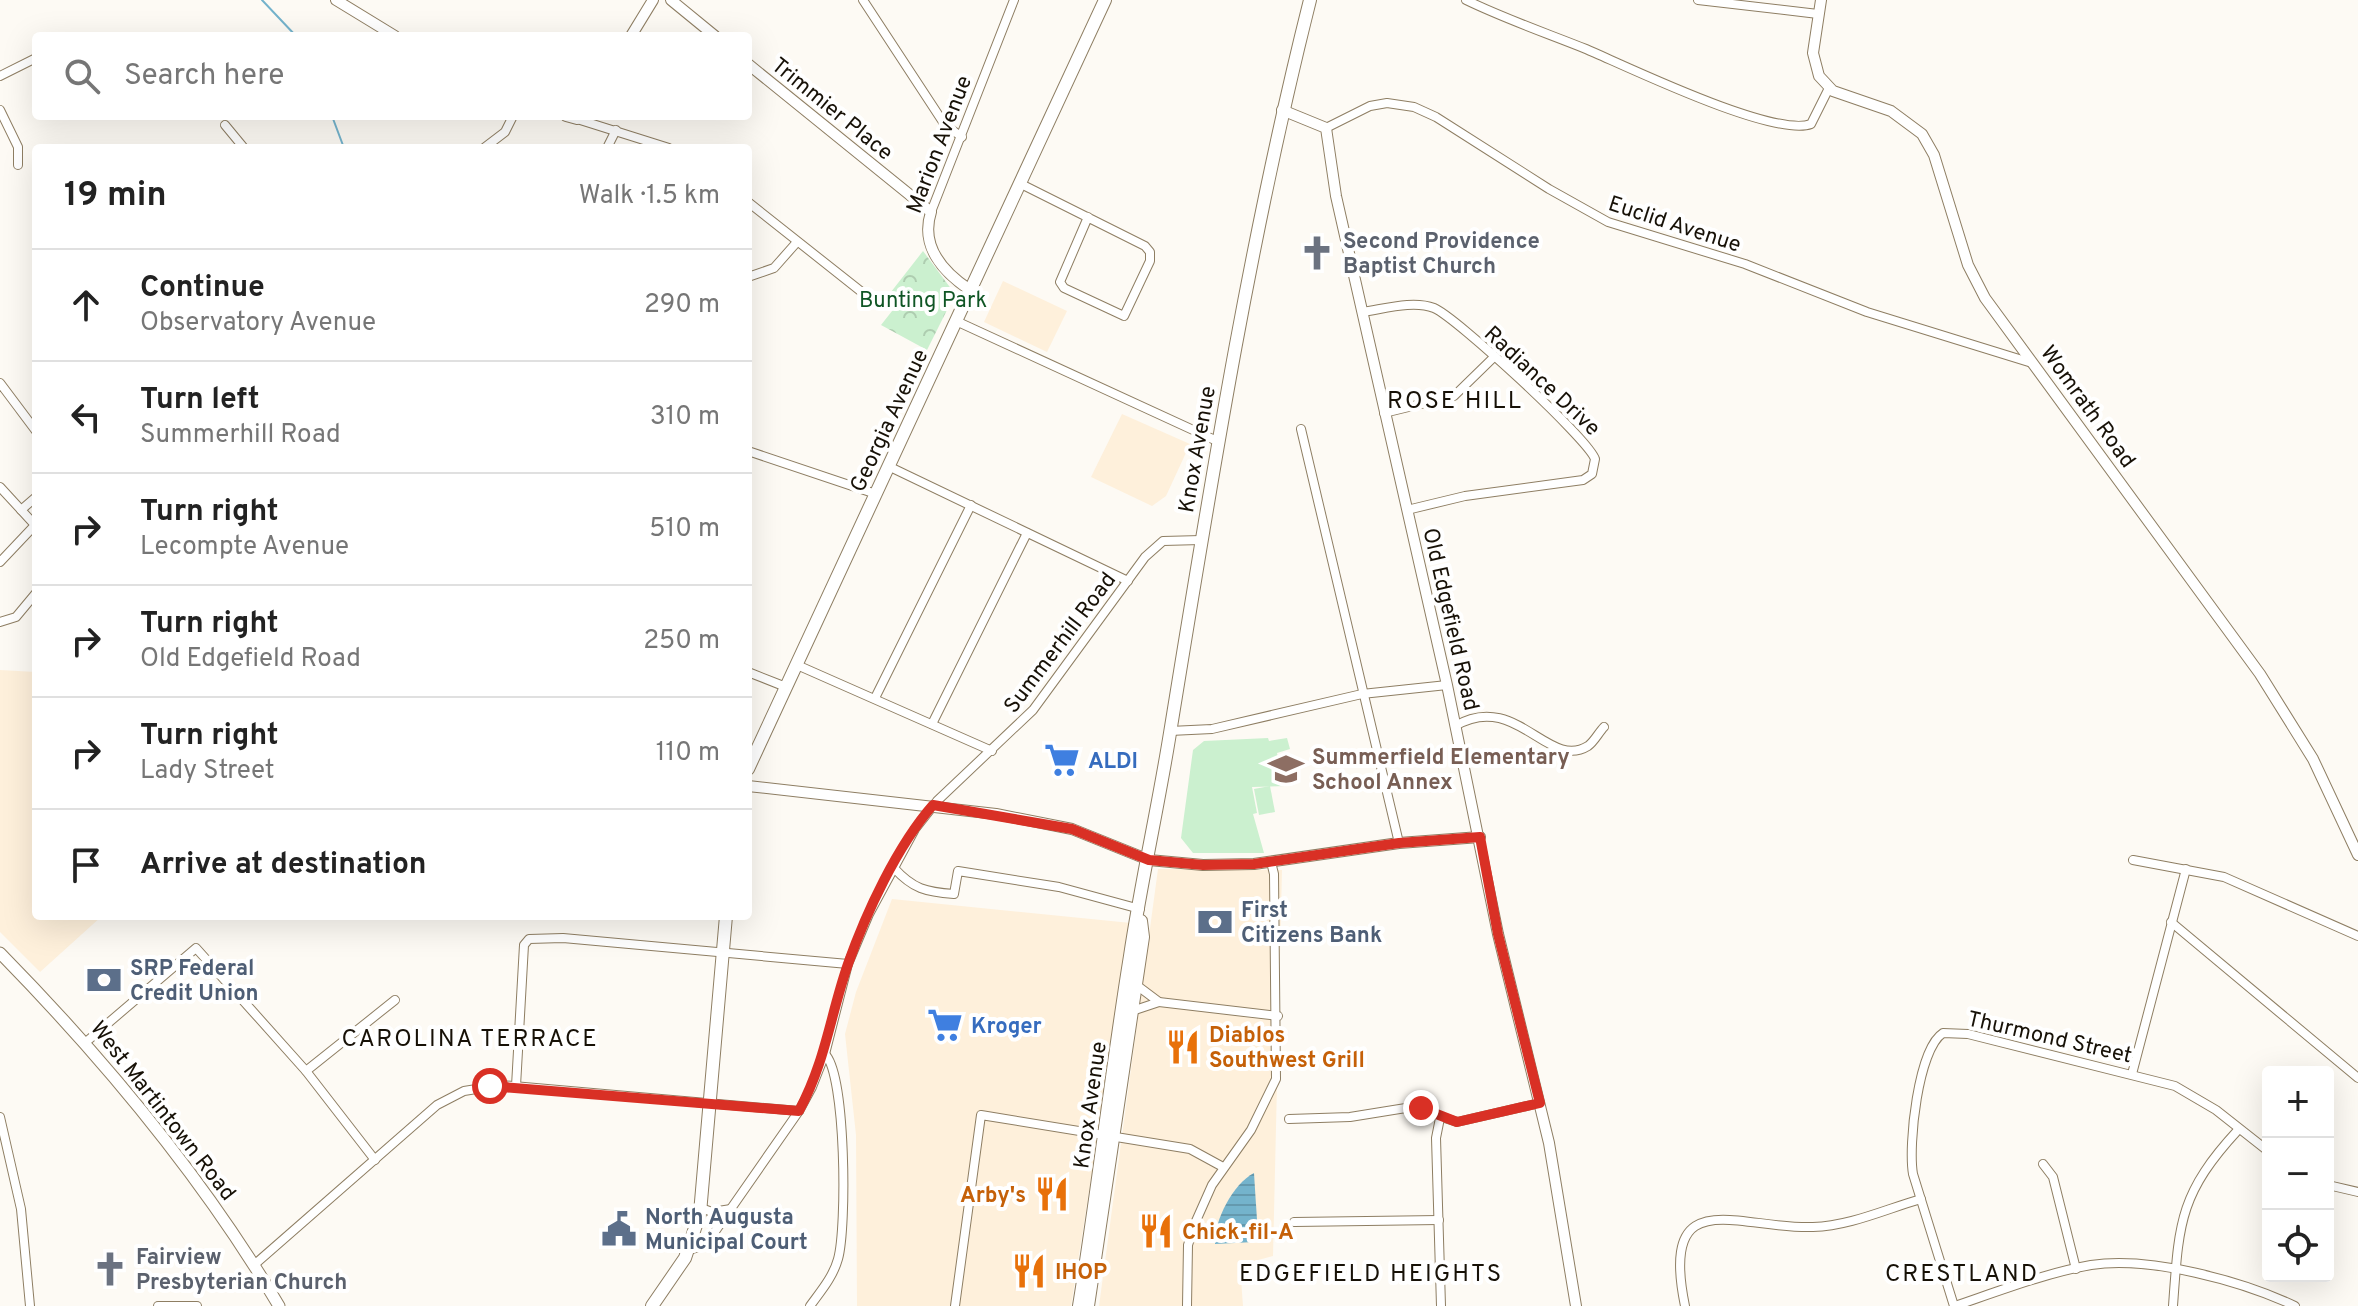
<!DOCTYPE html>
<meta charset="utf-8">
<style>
:root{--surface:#fff;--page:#f2f2f2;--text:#222;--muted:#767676;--line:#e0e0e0}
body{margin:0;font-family:Overpass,sans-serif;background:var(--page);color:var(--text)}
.controls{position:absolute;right:24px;bottom:24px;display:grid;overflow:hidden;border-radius:8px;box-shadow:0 8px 32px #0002}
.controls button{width:72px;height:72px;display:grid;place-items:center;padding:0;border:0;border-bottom:2px solid var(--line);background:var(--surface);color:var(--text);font:40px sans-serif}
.stop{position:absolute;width:24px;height:24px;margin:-18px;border:6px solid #d93025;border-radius:50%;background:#fff}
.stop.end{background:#d93025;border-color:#fff;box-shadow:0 2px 8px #0008}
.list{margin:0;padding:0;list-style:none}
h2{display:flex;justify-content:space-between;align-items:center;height:104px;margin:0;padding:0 32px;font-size:34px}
h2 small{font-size:26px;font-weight:400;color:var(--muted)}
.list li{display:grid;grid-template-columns:52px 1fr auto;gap:24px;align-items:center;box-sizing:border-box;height:112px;padding:0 32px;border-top:2px solid var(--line)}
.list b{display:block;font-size:30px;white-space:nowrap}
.list p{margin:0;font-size:26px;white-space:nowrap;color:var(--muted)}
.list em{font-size:26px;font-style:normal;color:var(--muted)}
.icon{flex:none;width:44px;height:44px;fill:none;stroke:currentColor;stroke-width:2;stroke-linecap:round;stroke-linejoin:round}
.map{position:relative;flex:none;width:2358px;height:1306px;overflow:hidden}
.search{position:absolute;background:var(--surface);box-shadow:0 8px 32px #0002;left:32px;top:32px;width:720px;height:88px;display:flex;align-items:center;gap:20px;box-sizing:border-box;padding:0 28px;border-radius:8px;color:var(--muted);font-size:30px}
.panel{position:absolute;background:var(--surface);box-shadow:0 8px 32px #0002;left:32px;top:144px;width:720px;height:776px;border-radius:8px}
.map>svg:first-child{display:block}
.built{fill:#fef0db}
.park{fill:url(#park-crowns)}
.pitch{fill:#cbf0cf}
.water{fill:url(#water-rules)}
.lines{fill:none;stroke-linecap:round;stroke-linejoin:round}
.stream{stroke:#74b3cc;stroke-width:2}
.minor-casing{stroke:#8e7e63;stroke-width:10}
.tertiary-casing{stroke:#8e7e63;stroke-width:12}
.secondary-casing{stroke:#8e7e63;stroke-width:13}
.primary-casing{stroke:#8e7e63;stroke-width:14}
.minor{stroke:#fff;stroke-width:8}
.tertiary{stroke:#fff;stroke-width:10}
.secondary{stroke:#fff;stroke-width:11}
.primary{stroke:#fff;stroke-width:12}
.route{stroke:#d93025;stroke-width:10}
.labels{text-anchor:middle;stroke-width:8;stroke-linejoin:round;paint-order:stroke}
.street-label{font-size:22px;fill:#171107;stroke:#fff}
.worship-label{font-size:22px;font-weight:bold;fill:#5b616d;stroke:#fff;text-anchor:start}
.park-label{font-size:22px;fill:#105625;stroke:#fff}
.education-label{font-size:22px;font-weight:bold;fill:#785e54;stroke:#fff;text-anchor:start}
.shop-label{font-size:22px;font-weight:bold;fill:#366cbe;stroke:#fff;text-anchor:start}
.service-label{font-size:22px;font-weight:bold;fill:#4e5e75;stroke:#fff;text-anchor:start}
.food-label{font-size:22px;font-weight:bold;fill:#c56008;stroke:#fff;text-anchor:start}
.neighbourhood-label{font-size:24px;letter-spacing:2px;fill:#171107;stroke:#fff}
</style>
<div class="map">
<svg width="2358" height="1306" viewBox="0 0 2358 1306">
<defs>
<pattern id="park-crowns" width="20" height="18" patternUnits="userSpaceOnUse" patternTransform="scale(2)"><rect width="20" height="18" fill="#cbf0cf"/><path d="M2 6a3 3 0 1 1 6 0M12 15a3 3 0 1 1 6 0" fill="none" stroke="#aecdb0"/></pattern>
<pattern id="water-rules" width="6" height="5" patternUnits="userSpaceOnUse" patternTransform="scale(2)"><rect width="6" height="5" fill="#74b3cc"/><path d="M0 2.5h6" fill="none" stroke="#6499ae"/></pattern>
</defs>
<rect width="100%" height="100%" fill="#fdfaf4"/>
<g class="built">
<path d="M1003 281 1067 311 1047 352 984 322Z"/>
<path d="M1122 414 1190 444 1166 496 1152 506 1091 477Z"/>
<path d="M0 670 36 672V916H102L40 972 0 932Z"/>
<path d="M1158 869 1282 870 1273 1256 1240 1265 1243 1306H1099Z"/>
<path d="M892 899 1131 923 1071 1306H857L856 1135 845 1034 856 992Z"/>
</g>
<path class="park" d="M923 251 955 294 927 350 881 325 896 306 891 292Z"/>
<g class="pitch">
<path d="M1268 738 1269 741 1287 738 1290 749 1277 753 1285 786 1252 787 1257 813 1253 814 1264 853H1193L1181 838 1193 750 1204 741Z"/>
<path d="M1270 786 1275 812 1259 815 1254 789Z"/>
</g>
<path class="water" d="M1254 1173 1258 1236 1254 1242 1215 1244C1214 1220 1233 1184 1254 1173Z"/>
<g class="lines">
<g class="stream">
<path d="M262 0 296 36"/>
<path d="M332 116 344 148"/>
</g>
<g class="minor-casing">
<g id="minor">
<path d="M863 0 945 125 962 137"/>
<path d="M1466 0C1505 19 1546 33 1586 49 1626 66 1774 138 1811 124L1829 88"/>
<path d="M1698 0 1818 14"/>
<path d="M0 76 36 58"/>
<path d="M0 110 18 147V165"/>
<path d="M577 119 669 148"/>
<path d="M225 125 244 148"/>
<path d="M1326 128 1370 106 1387 103 1414 107 1436 117 1549 189 1608 222 1745 264 1867 312 2032 363"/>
<path d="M484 148 505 132 513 116"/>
<path d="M607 148 616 130"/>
<path d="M1019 183 1145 246 1150 252V261L1124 316 1064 288 1060 282 1088 217"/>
<path d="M748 202 868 297"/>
<path d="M931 212 1014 0"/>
<path d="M748 277 774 268 797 242"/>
<path d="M1362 312C1384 309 1413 300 1434 308 1456 317 1588 439 1595 459L1592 474 1583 480 1465 496 1407 510"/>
<path d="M956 321 1217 441"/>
<path d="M0 383 36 431"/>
<path d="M1384 413 1454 396 1494 357"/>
<path d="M1301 429 1399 843"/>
<path d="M748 451 876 494"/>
<path d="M888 466 1128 581"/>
<path d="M0 487 35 525"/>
<path d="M21 510 36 497"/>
<path d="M0 562 36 524"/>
<path d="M0 622 16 617 36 593"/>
<path d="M797 665 992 751"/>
<path d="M748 672 786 687"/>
<path d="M875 698 971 505"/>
<path d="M932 724 1027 533"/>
<path d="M1455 726C1516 690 1548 771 1588 746 1594 742 1599 732 1604 727"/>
<path d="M1170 731 1212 729 1362 694 1447 685"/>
<path d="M2133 860 2224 877 2358 936"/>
<path d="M894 868C913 889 926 892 954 894L958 871 1059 887 1140 909"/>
<path d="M2171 922 2358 1078"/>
<path d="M1135 984 1159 1002 1278 1016"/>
<path d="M1132 1011 1159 1002"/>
<path d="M86 1042 196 948 306 1071 375 1160"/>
<path d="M306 1071 395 1000"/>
<path d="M2132 1074 2186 869"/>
<path d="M516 1086 524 945 529 939 563 938 848 964"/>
<path d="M0 1117 21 1209 30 1306"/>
<path d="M1440 1118 1436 1138 1441 1306"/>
<path d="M1289 1119 1350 1117 1412 1107 1457 1122 1540 1103"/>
<path d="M2043 1164 2053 1177 2076 1269"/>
<path d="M2328 1185 2358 1192"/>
<path d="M701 1208 712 1212 731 1209"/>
<path d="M1294 1222 1439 1220"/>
<path d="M689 1250 702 1246 714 1233 799 1111 812 1087 825 1054 848 964 869 914 915 829 937 801 1033 710 1145 557 1163 541 1201 540"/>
<path d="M254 1265 437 1105 464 1091 501 1085 799 1111"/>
<path d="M158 1306H197"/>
<path d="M810 1306C821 1291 833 1277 838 1259 847 1227 846 1075 825 1054"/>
<path d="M955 1306 981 1115 1190 1149 1223 1167"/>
<path d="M1187 1306 1188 1245 1196 1221 1212 1185 1251 1130 1276 1079 1274 874 1271 862"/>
<path d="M1685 1306C1659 1180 1740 1230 1813 1227 1850 1226 1886 1209 1921 1199"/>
<path d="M1954 1306 1913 1174C1908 1145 1918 1049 1943 1033L1968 1034 2175 1086 2216 1110 2268 1151"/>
<path d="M1955 1306C1999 1291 2046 1273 2091 1265 2151 1256 2242 1281 2295 1306"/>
<path d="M2173 1306C2179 1223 2179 1194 2238 1130"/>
</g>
</g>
<g class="tertiary-casing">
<g id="tertiary">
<path d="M336 0 395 36"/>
<path d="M671 0 715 36"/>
<path d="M1821 0 1813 53 1819 76 1833 91 1891 111 1922 134 1934 155 1968 265 1985 298 2260 674 2313 759 2358 855"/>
<path d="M631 36 653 0"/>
<path d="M748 64 931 212C920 246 943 272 970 290"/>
<path d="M1282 110 1326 128 1336 196 1447 685 1498 934 1549 1143 1576 1306"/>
<path d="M566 116 577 119 579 116"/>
<path d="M748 786 996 814 1072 829 1149 860 1203 865 1254 864 1399 843 1480 837"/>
</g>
</g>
<g class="secondary-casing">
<path id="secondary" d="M0 953C106 1061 202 1176 279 1306"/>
</g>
<g class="primary-casing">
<g id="primary">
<path d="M748 769 1105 0"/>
<path d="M652 1306 685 1258 700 1213 726 916"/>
<path d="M1079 1306C1098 1190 1111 1073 1130 956 1141 882 1158 808 1170 733 1210 488 1249 242 1310 0"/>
<path d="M1088 1306 1143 937 1141 921"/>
</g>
</g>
<use href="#minor" class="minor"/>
<use href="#tertiary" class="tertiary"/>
<use href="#secondary" class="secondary"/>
<use href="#primary" class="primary"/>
</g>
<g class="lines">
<path class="route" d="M490 1086 799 1111C826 1060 830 1016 848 964 866 913 897 846 933 805L1072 829 1149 860 1203 865 1254 864 1399 843 1480 837 1498 934 1540 1103 1457 1122 1421 1108"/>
</g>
<defs>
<g id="church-bare" transform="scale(2.76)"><path d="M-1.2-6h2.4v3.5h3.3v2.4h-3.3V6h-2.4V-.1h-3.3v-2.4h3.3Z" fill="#6b7280" stroke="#fff" stroke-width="2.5" paint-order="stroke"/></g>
<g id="supermarket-bare" transform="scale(2.76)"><path d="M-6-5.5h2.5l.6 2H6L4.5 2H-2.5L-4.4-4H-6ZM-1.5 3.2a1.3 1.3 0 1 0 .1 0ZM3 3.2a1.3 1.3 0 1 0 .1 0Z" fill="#3f7fe0" stroke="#fff" stroke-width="2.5" paint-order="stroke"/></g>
<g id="school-bare" transform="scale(2.76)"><path d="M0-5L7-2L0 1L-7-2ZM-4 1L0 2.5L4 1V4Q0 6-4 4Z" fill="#8d6e63" stroke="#fff" stroke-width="2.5" paint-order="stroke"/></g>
<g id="bank-bare" transform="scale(2.76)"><path d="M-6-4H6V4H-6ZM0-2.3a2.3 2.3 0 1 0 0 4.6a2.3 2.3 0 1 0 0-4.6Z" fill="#5c6f8a" stroke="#fff" stroke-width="2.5" paint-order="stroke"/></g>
<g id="restaurant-bare" transform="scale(2.76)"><path d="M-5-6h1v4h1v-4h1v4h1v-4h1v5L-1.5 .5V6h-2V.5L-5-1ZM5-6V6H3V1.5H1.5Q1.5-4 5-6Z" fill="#e8710a" stroke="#fff" stroke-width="2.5" paint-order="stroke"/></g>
<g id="civic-bare" transform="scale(2.76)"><path d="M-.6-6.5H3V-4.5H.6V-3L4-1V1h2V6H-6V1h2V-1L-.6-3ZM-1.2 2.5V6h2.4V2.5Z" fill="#5c6f8a" stroke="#fff" stroke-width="2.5" paint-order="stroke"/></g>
</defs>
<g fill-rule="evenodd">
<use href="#church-bare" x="1317" y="253"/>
<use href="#supermarket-bare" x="1062" y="760"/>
<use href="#school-bare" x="1286" y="769"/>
<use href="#bank-bare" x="1215" y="922"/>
<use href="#bank-bare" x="104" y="980"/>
<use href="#supermarket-bare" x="945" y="1025"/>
<use href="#restaurant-bare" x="1183" y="1047"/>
<use href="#restaurant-bare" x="1052" y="1194"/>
<use href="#civic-bare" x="619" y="1229"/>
<use href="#restaurant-bare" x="1156" y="1231"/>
<use href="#church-bare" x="110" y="1269"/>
<use href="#restaurant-bare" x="1029" y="1271"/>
</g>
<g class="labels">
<g class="street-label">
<text transform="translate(833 108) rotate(39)" y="8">Trimmier Place</text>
<text transform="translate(938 144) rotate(-69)" y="8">Marion Avenue</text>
<text transform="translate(1675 223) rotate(18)" y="8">Euclid Avenue</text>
<text transform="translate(1543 380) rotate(43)" y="8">Radiance Drive</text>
<text transform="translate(2089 406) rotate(54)" y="8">Womrath Road</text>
<text transform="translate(888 420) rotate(-65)" y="8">Georgia Avenue</text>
<text transform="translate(1196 449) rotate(-80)" y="8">Knox Avenue</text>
<text transform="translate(1452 619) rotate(77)" y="8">Old Edgefield Road</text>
<text transform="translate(1059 642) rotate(-53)" y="8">Summerhill Road</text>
<text transform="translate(2050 1036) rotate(13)" y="8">Thurmond Street</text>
<text transform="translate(1089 1105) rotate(-82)" y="8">Knox Avenue</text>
<text transform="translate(164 1110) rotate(52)" y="8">West Martintown Road</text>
</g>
<g class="worship-label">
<text x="1343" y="248">Second Providence<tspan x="1343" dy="25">Baptist Church</tspan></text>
<text x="136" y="1264">Fairview<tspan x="136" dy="25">Presbyterian Church</tspan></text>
</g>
<g class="park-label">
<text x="923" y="307">Bunting Park</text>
</g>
<g class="education-label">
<text x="1312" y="764">Summerfield Elementary<tspan x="1312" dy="25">School Annex</tspan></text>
</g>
<g class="shop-label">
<text x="1088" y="768">ALDI</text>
<text x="971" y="1033">Kroger</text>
</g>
<g class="service-label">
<text x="1241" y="917">First<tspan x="1241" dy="25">Citizens Bank</tspan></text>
<text x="130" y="975">SRP Federal<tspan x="130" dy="25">Credit Union</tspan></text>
<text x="645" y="1224">North Augusta<tspan x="645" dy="25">Municipal Court</tspan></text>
</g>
<g class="food-label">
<text x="1209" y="1042">Diablos<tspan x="1209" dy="25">Southwest Grill</tspan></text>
<text x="1026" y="1202" text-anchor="end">Arby's</text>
<text x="1182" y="1239">Chick-fil-A</text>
<text x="1055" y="1279">IHOP</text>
</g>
<g class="neighbourhood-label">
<text x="1455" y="408">ROSE HILL</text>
<text x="470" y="1046">CAROLINA TERRACE</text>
<text x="1371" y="1281">EDGEFIELD HEIGHTS</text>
<text x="1962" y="1281">CRESTLAND</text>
</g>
</g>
</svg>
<div class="controls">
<button>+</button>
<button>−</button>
<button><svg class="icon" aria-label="locate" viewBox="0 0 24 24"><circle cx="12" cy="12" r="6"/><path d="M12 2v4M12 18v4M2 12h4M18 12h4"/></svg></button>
</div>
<div class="stop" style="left:490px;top:1086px"></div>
<div class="stop end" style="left:1421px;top:1108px"></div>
<div class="search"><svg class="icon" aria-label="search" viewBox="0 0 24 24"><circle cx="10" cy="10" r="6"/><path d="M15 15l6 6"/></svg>Search here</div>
<section class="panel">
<h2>19 min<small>Walk · 1.5 km</small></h2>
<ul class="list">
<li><svg class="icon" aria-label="ahead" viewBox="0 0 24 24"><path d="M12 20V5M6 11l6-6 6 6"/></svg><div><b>Continue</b><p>Observatory Avenue</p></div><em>290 m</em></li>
<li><svg class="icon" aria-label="left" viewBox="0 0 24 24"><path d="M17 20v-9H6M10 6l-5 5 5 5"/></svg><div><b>Turn left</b><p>Summerhill Road</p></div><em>310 m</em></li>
<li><svg class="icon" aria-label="right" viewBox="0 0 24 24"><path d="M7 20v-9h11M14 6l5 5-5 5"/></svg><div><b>Turn right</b><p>Lecompte Avenue</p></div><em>510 m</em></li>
<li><svg class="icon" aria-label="right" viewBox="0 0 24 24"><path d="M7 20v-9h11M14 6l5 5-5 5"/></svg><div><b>Turn right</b><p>Old Edgefield Road</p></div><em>250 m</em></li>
<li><svg class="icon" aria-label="right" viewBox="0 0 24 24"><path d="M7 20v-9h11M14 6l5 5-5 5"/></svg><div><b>Turn right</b><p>Lady Street</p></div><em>110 m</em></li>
<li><svg class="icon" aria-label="arrive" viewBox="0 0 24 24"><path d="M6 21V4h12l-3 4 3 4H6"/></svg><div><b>Arrive at destination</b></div></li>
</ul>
</section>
</div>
